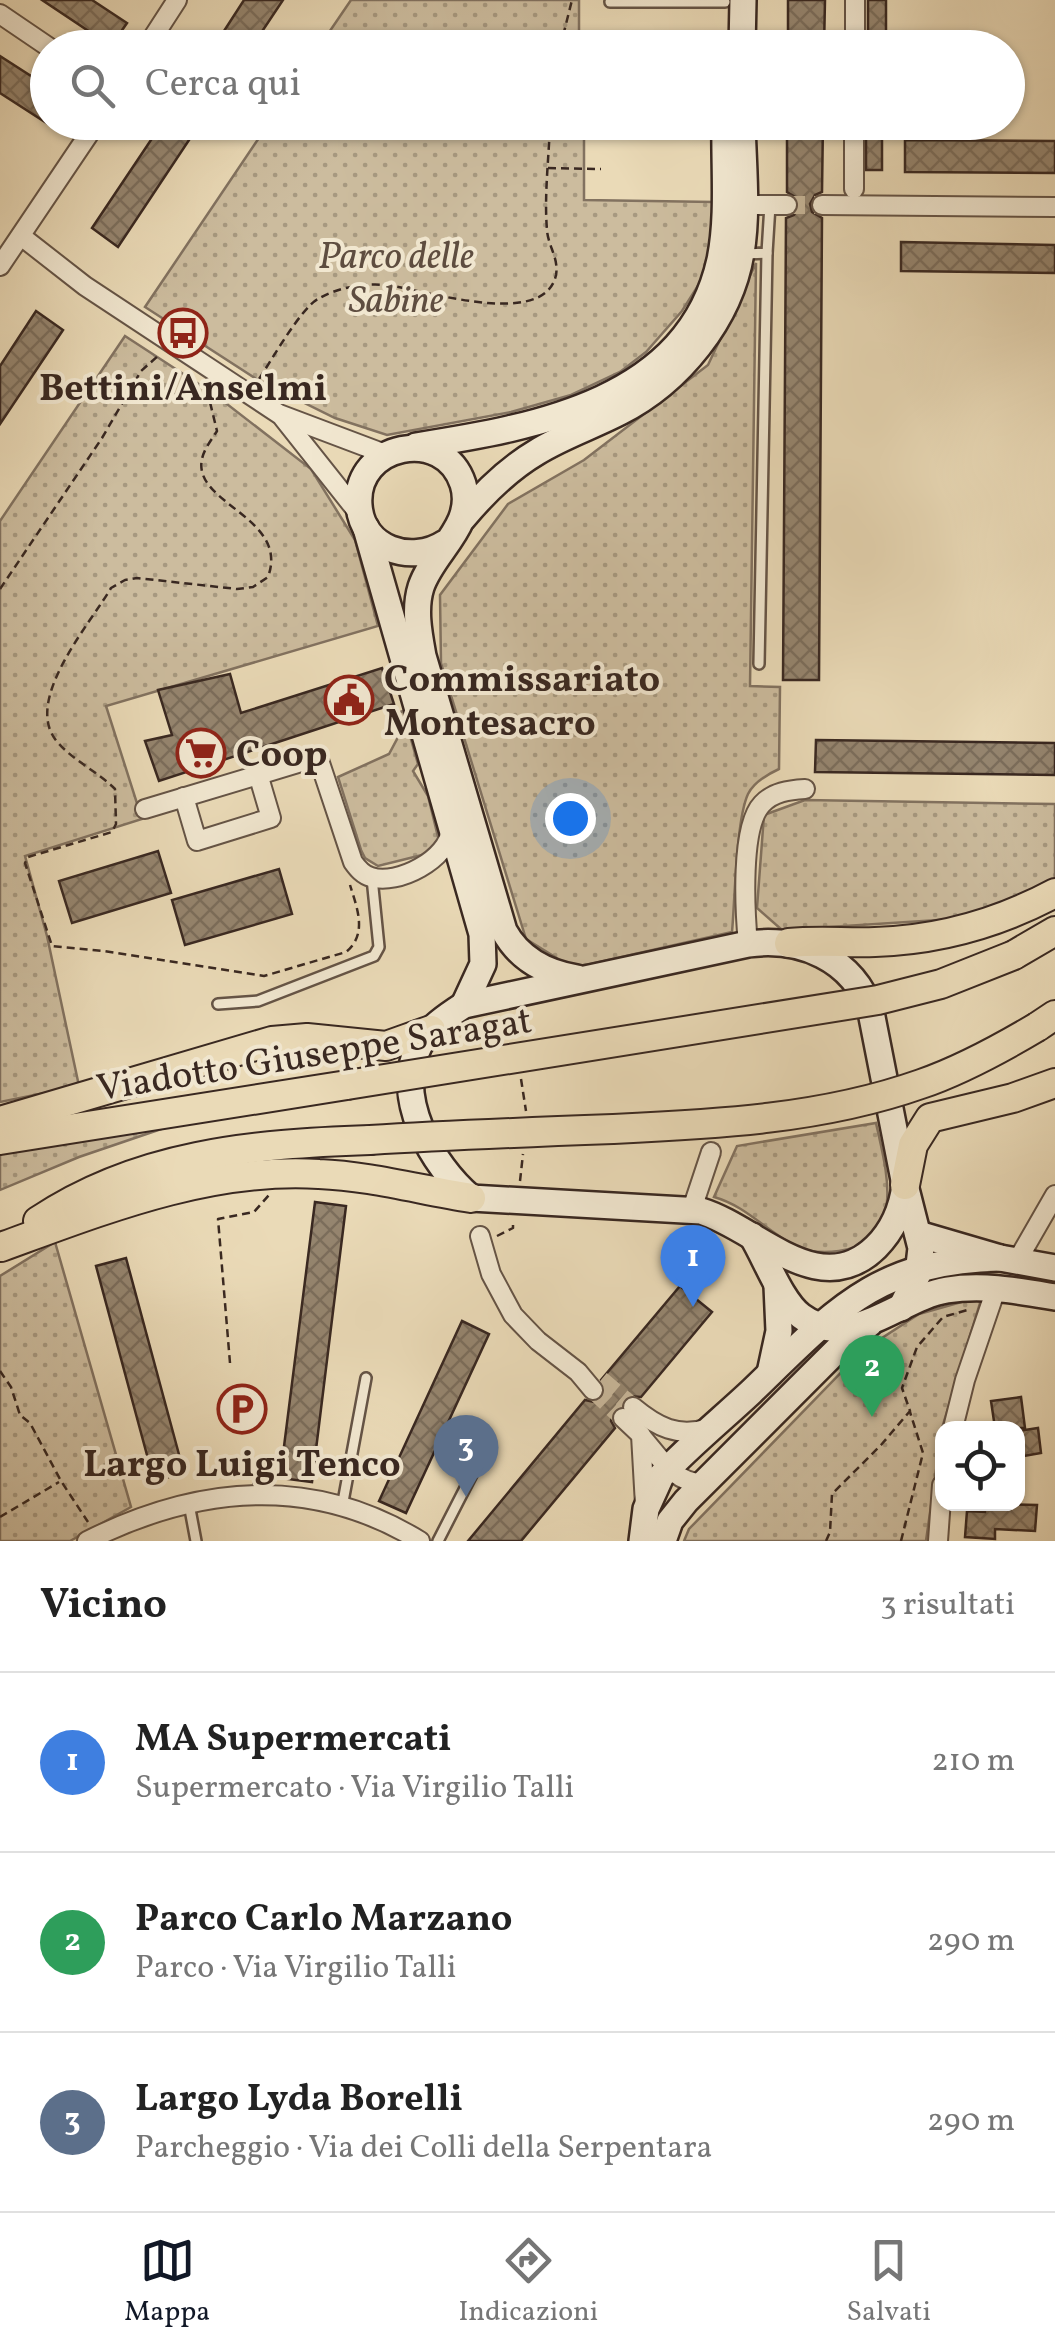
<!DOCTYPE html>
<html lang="it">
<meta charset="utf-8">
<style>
:root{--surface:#fff;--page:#f6f6f6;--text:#222;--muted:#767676;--line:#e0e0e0;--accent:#111827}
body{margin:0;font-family:Vollkorn,serif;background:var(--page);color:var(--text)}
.controls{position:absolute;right:30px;bottom:30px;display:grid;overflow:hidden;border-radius:20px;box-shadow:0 2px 8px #0004}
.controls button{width:90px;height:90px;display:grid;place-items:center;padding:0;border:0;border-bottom:2px solid var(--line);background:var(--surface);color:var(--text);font:50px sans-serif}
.you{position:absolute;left:570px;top:818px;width:35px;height:35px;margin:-25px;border:8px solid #fff;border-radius:50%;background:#1a73e8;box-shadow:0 0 0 15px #1a73e833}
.badge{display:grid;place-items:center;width:65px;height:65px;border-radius:50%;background:var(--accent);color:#fff;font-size:32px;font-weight:700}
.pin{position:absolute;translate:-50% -82px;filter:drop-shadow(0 2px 5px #0008)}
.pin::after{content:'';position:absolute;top:52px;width:35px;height:30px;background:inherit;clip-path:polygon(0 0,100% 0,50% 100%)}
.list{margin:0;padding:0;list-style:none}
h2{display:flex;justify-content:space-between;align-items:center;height:130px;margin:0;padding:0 40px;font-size:42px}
h2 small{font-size:32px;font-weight:400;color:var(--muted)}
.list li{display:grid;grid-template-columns:65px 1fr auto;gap:30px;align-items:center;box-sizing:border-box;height:180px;padding:0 40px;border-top:2px solid var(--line)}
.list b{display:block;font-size:38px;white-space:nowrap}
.list p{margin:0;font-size:32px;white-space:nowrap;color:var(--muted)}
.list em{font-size:32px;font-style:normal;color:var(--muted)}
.icon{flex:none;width:55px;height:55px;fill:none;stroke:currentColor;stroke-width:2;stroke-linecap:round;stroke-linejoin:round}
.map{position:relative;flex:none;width:1055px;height:1541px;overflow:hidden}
.search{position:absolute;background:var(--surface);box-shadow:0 2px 8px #0004;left:30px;right:30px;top:30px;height:110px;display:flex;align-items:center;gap:25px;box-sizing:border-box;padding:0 35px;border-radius:55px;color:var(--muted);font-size:38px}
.sheet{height:670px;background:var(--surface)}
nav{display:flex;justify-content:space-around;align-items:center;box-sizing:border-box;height:140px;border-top:2px solid var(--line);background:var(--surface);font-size:28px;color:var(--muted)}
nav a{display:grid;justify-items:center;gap:5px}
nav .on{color:var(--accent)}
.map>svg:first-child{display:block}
.grass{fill:url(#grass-dots);stroke:#827260;stroke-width:2.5}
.building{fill:url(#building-cross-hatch);stroke:#392821;stroke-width:2.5}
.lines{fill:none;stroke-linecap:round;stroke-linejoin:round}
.street-tunnel{stroke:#c7b699;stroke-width:18;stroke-dasharray:18 9;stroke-linecap:butt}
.lane-casing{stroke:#655446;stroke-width:14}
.street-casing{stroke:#655446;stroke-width:22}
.secondary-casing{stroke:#392821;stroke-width:30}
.primary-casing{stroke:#392821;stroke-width:32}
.path{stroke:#392821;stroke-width:2.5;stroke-dasharray:8 5;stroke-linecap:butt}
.lane{stroke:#f1e7d0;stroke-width:9}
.street{stroke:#f1e7d0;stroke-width:18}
.secondary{stroke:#f1e7d0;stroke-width:25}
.primary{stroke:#eadab7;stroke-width:28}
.primary-bridge-casing{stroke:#392821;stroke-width:32;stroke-linecap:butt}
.primary-bridge{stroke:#eadab7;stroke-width:28}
.labels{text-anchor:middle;stroke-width:8;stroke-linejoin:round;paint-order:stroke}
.park-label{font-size:38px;font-style:italic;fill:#5e4d40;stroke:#f1e7d0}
.poi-label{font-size:38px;font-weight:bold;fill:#392821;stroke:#f1e7d0}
.street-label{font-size:38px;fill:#392821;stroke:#f1e7d0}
</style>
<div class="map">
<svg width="1055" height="1541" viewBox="0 0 1055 1541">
<defs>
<pattern id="grass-dots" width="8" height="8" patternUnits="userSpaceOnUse" patternTransform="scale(2.5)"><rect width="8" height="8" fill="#ccbc9e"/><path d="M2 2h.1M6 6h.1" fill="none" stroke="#a79980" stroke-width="1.8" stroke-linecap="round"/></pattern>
<pattern id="building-cross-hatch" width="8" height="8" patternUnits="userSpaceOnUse" patternTransform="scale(2.5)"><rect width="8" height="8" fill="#95856f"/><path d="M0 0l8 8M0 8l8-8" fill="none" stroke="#7b6d5b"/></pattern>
</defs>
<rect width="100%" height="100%" fill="#eadab7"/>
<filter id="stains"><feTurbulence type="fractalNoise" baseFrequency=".002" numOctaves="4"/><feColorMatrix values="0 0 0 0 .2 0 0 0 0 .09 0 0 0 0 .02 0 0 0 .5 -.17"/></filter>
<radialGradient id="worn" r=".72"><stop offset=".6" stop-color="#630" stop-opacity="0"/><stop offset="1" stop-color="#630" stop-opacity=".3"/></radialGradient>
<g class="grass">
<path d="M351 0H579V47H319Z"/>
<path d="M269 123H578V136H584V200L714 202 712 240 701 281 682 311 646 352 620 372 571 395 511 412 387 435 335 418 258 380 145 307Z"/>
<path d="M756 263 750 686 780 687 779 769C766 775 754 782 748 794 736 820 735 900 732 932L573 968 526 939 441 663 440 595 508 504 584 460 708 365Z"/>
<path d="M125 336 214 394 311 469 355 540 378 626 106 706 142 819 25 856 47 936 79 1086 0 1102V521Z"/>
<path d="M403 711 418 764 413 771 428 796 439 841 426 854 378 866 365 858 361 850 338 777 389 754 397 739 390 716Z"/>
<path d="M805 800 1055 804V880L970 918 782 930 757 908 764 815Z"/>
<path d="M876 1123C886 1169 908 1241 839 1251 824 1253 807 1252 794 1245 765 1230 746 1206 714 1197L737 1146Z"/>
<path d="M173 1125 79 1157 0 1190V1153Z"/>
<path d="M55 1242 131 1507 70 1541H0V1276Z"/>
<path d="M979 1297 980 1303 942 1428 926 1541H684L689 1529 862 1351 919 1314Z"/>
</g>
<g class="building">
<path d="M42 0H92L127 23 111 46Z"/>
<path d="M244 0H283L251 48H213Z"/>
<path d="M788 0H825L824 48H788Z"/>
<rect x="868" y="0" width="18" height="48"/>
<path d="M0 56 48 87V124L0 93Z"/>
<path d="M163 122H201L118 247 92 228Z"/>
<path d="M787 122H823L822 192 815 195 810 204 812 212 822 218 819 680H783L786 218 794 215 799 206 797 198 787 192Z"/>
<rect x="866" y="135" width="16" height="35"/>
<path d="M905 140 1055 141V173L905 172Z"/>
<path d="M901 242 1055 245V273L901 271Z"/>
<path d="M36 311 63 330 0 424V366Z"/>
<path d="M382 668 394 704 159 781 145 741 172 735 158 690 230 674 241 713Z"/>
<path d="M816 740 1055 743V775L815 772Z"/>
<path d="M158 851 171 893 72 923 59 881Z"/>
<path d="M279 869 292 914 185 945 172 900Z"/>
<path d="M315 1202 346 1206 312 1482 280 1478Z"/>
<path d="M126 1258 184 1473 154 1481 96 1266Z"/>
<path d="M680 1286 712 1312 641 1397 628 1396 613 1410 611 1421 615 1428 521 1541H468L585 1400 594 1402 602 1399 605 1389 601 1380Z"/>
<path d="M462 1321 489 1334 406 1513 379 1501Z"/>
<path d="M1021 1397 1025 1428H995L991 1401Z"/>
<path d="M1038 1428 1041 1453 1018 1457V1431Z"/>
<path d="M986 1504 1037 1505 1035 1531 995 1529V1539L965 1537 967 1511 985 1512Z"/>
</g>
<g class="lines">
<g class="street-tunnel">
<path d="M787 205H822"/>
<path d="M601 1380 633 1407"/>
<path d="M593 1390 623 1418"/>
</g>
<g class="lane-casing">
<g id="lane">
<path d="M610 2H725"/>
<path d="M744 254 767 253 770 205"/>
<path d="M759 664 767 253"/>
<path d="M218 1004 258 1001 374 956 379 947 372 878"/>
<path d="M259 1494V1468"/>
<path d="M189 1504 196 1541"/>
<path d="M342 1507 366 1378"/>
<path d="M438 1541 481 1457"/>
</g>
</g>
<g class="street-casing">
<g id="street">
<path d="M0 14 50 48"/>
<path d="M146 48 177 0"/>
<path d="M855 48V0"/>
<path d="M854 189V122"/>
<path d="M735 205H787"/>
<path d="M822 205 1055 207"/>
<path d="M21 236 85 286 279 414 385 454"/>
<path d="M0 266 97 122"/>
<path d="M283 418 360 515"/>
<path d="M184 797 197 841 271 818 258 774"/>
<path d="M145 809 318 757 353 862C358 869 363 875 371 877 397 886 449 859 451 829"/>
<path d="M748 944C745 912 740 827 762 804 773 792 789 790 805 789"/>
<path d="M692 1209 711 1152"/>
<path d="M480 1236 491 1274 513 1315 538 1341 578 1372 593 1390"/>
<path d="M1017 1261 1055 1195"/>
<path d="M633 1407C657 1427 678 1438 709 1428"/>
<path d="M623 1418 641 1435 645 1505"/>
<path d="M953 1428 965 1380 996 1289"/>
<path d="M641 1436C658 1455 675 1485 704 1483"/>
<path d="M87 1541C197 1486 311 1474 420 1541"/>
<path d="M938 1541 942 1485"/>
</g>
</g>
<g class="secondary-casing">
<g id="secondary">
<path d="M742 48 743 0"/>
<path d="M416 446C536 427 689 401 720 260 729 216 724 167 725 122"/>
<path d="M463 518C484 493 508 469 537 452 563 436 593 426 620 412 679 382 730 320 741 253 748 211 743 165 742 122"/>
<path d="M366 528 482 934 483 964 464 1005"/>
<path d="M445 543C411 565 362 549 359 505 354 444 444 425 463 484 476 525 433 551 421 587 414 609 419 634 423 656L504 931C520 960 546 973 577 978"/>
<path d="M918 1234 1000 1258 1055 1268"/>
<path d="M752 1236C766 1259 781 1301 801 1316 850 1353 900 1297 947 1290 983 1284 1019 1291 1055 1297"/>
<path d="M901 1308 918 1274 921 1248 905 1185 871 1012C853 958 800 937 748 944L464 1005C447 1016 429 1028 419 1046 393 1097 432 1165 471 1198L701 1211C757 1228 819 1303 876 1247 893 1230 902 1209 905 1185"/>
<path d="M770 1373 779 1331 777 1286"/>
<path d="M642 1541 646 1509 661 1476C689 1446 721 1420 751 1392 835 1311 876 1261 1000 1258"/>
<path d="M663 1541 670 1521 686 1501 840 1347 869 1324"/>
</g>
</g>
<g class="primary-casing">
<g id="primary">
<path d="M789 943C818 940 846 943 875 942 939 940 999 923 1055 893"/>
<path d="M1014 955 1055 931"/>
<path d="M1037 1027 1055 1015"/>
<path d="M0 1121 272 1041 307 1038 386 1046 431 1030"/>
<path d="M0 1140 347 1085"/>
<path d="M905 1185 913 1145 930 1118 1013 1098 1055 1083"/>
<path d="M38 1221C138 1154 252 1144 370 1140"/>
<path d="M1 1247C103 1210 209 1167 319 1174 370 1176 420 1190 471 1198"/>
</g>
</g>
<g class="path">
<path d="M560 48 572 0"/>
<path d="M548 168 601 169"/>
<path d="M259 379C271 361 301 308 318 299 336 288 363 283 385 285 420 288 544 331 556 275 559 258 548 246 547 230 544 195 549 158 550 122"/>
<path d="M207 390 217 431C212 439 204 449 202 459 192 504 290 517 268 577L253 587 237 589 137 578 125 580 111 588C90 624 25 698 55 739 70 759 97 771 115 789L116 824 112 832 28 857 25 863 52 946 104 951 264 976 346 952C368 934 357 908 350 885"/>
<path d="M0 589 102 438 141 371 159 355"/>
<path d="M509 1015 513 1037"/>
<path d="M521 1079 526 1111"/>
<path d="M520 1181 523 1154"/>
<path d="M497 1236 513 1228V1222"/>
<path d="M230 1363 218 1219 254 1212 269 1195"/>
<path d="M0 1371 11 1387 20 1415 30 1423 61 1481 88 1522"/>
<path d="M0 1517 59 1482"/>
<path d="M826 1541 830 1532 832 1494 881 1445 910 1411 902 1388 917 1347 943 1317 971 1309"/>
<path d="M901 1541 923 1453 910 1412"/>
</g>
<use href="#lane" class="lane"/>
<use href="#street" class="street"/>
<use href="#secondary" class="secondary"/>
<use href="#primary" class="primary"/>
<g class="primary-bridge-casing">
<g id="primary-bridge">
<path d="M347 1085 878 1000 941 984 1014 955"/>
<path d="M370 1140C451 1135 532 1132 613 1129 717 1124 822 1119 921 1084 962 1070 1000 1049 1037 1027"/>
</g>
</g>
<use href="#primary-bridge" class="primary-bridge"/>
</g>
<defs>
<g id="bus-ring" transform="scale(2.5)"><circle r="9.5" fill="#f1e7d0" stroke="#8f2418" stroke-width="1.5"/><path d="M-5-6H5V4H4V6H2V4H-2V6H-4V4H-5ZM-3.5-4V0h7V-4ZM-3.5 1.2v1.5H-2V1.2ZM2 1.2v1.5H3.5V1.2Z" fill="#8f2418"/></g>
<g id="civic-ring" transform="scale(2.5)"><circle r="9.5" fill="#f1e7d0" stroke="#8f2418" stroke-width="1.5"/><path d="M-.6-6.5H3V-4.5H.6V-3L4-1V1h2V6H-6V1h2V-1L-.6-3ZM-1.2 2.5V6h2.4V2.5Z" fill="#8f2418"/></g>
<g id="supermarket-ring" transform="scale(2.5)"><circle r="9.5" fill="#f1e7d0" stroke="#8f2418" stroke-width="1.5"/><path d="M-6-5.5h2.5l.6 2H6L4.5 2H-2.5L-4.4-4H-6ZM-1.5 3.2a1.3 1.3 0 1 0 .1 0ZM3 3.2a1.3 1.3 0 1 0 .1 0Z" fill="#8f2418"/></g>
<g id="parking-ring" transform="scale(2.5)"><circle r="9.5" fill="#f1e7d0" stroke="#8f2418" stroke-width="1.5"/><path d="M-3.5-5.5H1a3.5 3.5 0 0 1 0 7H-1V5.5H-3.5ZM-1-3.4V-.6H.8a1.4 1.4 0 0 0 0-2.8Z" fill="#8f2418"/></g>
</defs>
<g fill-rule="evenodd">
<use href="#bus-ring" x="183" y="333"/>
<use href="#civic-ring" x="349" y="700"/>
<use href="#supermarket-ring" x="201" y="753"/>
<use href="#parking-ring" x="242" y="1409"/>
</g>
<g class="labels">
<g class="park-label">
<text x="396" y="268">Parco delle<tspan x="396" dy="44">Sabine</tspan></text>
</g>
<g class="poi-label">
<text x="183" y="400">Bettini/Anselmi</text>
<text x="384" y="691" text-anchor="start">Commissariato<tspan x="384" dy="44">Montesacro</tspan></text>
<text x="236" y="766" text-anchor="start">Coop</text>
<text x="242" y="1476">Largo Luigi Tenco</text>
</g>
<g class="street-label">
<text transform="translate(314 1053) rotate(-9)" y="13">Viadotto Giuseppe Saragat</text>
</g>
</g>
<rect width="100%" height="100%" filter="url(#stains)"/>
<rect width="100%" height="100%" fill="url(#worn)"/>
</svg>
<div class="controls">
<button><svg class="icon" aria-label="locate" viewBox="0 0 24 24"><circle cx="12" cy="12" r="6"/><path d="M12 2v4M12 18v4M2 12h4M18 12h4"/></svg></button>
</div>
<div class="you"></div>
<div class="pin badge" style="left:693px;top:1307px;background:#3f7fe0">1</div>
<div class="pin badge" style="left:872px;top:1417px;background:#2e9e5b">2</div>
<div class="pin badge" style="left:466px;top:1497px;background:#5c6f8a">3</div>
<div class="search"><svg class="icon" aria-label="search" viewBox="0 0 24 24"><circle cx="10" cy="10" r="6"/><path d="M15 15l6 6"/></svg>Cerca qui</div>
</div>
<section class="sheet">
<h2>Vicino<small>3 risultati</small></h2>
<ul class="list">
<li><span class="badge" style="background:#3f7fe0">1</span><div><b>MA Supermercati</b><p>Supermercato · Via Virgilio Talli</p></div><em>210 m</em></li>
<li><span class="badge" style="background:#2e9e5b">2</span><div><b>Parco Carlo Marzano</b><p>Parco · Via Virgilio Talli</p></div><em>290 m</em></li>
<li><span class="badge" style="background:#5c6f8a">3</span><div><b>Largo Lyda Borelli</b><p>Parcheggio · Via dei Colli della Serpentara</p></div><em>290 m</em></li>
</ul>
</section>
<nav>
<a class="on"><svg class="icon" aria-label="map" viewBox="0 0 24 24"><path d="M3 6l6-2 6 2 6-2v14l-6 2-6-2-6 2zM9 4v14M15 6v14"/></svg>Mappa</a>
<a><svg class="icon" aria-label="directions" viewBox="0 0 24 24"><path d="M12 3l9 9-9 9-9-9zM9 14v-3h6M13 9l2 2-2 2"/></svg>Indicazioni</a>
<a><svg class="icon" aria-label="saved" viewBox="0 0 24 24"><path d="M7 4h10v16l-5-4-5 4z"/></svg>Salvati</a>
</nav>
